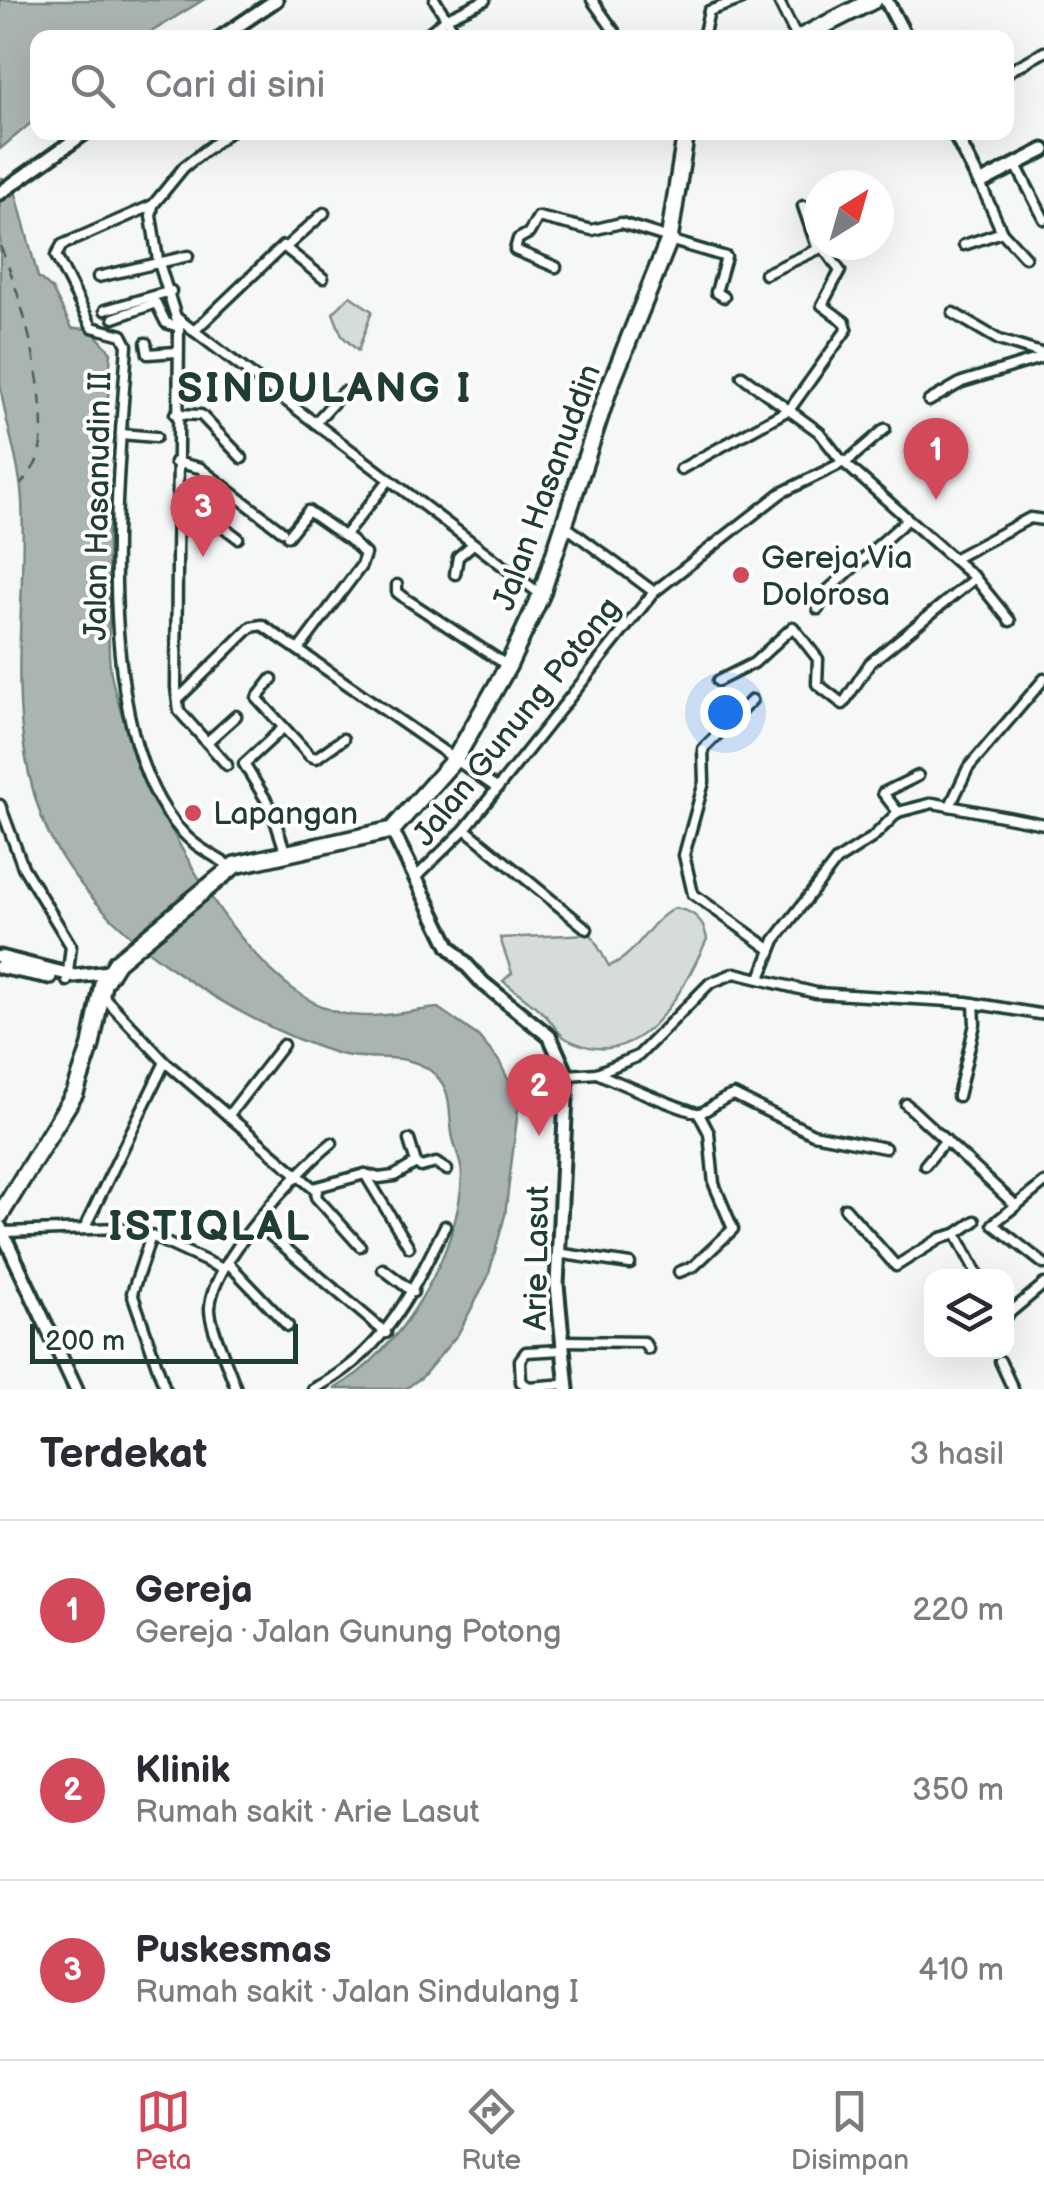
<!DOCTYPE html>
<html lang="id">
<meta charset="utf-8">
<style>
:root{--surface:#fff;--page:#f7f7f7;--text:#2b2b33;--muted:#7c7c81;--line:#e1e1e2;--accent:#d1495b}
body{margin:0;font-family:"Balsamiq Sans",sans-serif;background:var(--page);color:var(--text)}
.controls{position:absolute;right:30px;bottom:30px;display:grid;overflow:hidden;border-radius:20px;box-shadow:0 10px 40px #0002}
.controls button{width:90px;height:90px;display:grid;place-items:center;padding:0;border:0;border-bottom:2px solid var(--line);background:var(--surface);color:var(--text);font:50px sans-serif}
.compass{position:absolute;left:804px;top:170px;width:90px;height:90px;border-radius:50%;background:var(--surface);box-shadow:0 10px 40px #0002;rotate:37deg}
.scale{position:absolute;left:30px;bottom:25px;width:268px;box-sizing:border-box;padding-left:10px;border:5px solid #1f3d34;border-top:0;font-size:28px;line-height:35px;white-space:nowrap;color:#1f3d34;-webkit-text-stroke:8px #fff;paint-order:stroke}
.you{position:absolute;left:725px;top:712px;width:35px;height:35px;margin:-25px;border:8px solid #fff;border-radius:50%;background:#1a73e8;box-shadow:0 0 0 15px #1a73e833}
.badge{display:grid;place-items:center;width:65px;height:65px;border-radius:50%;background:var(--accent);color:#fff;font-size:32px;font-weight:700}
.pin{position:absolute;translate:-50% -82px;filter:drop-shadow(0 2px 5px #0008)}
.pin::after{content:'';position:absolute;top:52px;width:35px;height:30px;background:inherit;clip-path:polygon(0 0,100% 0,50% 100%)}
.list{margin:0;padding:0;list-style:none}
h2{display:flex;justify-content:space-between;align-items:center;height:130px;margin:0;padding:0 40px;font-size:42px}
h2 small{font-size:32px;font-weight:400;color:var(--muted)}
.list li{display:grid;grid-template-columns:65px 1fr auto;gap:30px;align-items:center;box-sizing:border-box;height:180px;padding:0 40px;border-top:2px solid var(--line)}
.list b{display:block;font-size:38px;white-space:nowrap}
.list p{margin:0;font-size:32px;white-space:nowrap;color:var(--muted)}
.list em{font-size:32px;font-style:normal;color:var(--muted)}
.icon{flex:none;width:55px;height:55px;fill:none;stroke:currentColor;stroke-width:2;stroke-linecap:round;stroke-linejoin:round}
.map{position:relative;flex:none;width:1044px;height:1389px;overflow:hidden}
.search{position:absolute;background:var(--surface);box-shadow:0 10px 40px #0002;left:30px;right:30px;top:30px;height:110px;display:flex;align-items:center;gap:25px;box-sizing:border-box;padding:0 35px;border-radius:20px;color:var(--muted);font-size:38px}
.sheet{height:670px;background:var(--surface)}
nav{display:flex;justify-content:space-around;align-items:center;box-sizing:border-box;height:140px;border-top:2px solid var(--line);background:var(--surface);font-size:28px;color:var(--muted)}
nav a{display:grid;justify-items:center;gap:5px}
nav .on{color:var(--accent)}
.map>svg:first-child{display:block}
.green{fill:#d6dcdb;stroke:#7a8c88;stroke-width:2.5}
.water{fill:#aab5b1;stroke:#72857f;stroke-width:2.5}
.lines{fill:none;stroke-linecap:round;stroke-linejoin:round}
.ferry{stroke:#49615a;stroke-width:2.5;stroke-dasharray:12 10;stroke-linecap:butt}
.street-casing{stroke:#1f3d34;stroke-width:15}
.secondary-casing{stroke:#1f3d34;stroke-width:19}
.highway-casing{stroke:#1f3d34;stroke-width:22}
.street{stroke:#fff;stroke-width:8}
.secondary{stroke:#fff;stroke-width:11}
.highway{stroke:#fff;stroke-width:15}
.poi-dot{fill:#d1495b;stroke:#fff;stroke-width:4}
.labels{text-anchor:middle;stroke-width:8;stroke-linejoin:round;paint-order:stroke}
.street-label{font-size:32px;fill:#1f3d34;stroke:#fff}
.poi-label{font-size:32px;fill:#1f3d34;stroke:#fff;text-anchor:start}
.district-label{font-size:42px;font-weight:bold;letter-spacing:2.5px;fill:#1f3d34;stroke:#fff}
</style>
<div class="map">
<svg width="1044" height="1389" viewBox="0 0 1044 1389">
<rect width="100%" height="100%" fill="#f6f7f7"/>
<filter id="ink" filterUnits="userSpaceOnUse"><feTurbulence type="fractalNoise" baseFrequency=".01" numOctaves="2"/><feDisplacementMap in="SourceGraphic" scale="20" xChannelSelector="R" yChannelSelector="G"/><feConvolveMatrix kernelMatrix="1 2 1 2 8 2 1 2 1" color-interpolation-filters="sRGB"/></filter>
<g filter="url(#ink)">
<g class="green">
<path d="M350 296 372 311 358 351 342 336 333 313Z"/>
<path d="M675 908C694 911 703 919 707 939 683 991 641 1077 567 1039 558 1034 553 1023 546 1016 533 1003 517 992 503 981L512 973 500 938 591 934 609 966C637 956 647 922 675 908Z"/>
</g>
<g class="water">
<path d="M0 0H203L143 37 38 38 37 118 0 149Z"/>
<path d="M0 178 12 179 38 277 52 289 72 328 90 329 111 352C104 431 107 509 109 588 110 617 106 651 112 679 134 776 237 987 340 1013 371 1021 407 1011 438 1008L478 1036 499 1061 519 1102 505 1215 488 1277 458 1334 422 1377 405 1389H334C401 1352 459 1253 462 1176 462 1162 454 1147 452 1133 448 1109 453 1088 431 1071 404 1050 367 1063 336 1053 234 1021 98 934 49 835 0 726 28 615 22 500 20 460 4 422 0 382 0 315 0 245 0 178Z"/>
</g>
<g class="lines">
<path class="ferry" d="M0 246C21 291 53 411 38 458 35 468 27 476 21 484"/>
<g class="street-casing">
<g id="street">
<path d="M435 0 458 38"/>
<path d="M592 0 619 38"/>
<path d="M778 0 797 38"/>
<path d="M709 11 740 0"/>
<path d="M422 38 447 18 485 0"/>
<path d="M703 38 709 11"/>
<path d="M1006 73 1044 52"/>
<path d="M1016 165 1044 219"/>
<path d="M980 183 1002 232 1025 257"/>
<path d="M153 205 62 245 56 256 92 327 122 335 127 345C119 475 87 739 187 837 200 850 217 857 231 867"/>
<path d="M803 206 817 247"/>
<path d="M669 240 726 257 716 292 724 297"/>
<path d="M964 245 1002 232"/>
<path d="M286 247 324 213"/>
<path d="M556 267 515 250 518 239 529 233 538 217 592 230 621 223 669 238"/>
<path d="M98 277 188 256"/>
<path d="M105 310 171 291"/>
<path d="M953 313 999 340 1044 354"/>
<path d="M114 318 156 303 166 323 179 327"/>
<path d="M177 318 540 594"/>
<path d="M194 331 283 246 323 278"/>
<path d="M146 343 148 354 176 352"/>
<path d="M929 401 962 382 1044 357"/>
<path d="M175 414 201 415 242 458"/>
<path d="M315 423 343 392"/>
<path d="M121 434 156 437"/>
<path d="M175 462 200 468 282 531"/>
<path d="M681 469 790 409 847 329 845 322 822 305 840 271 823 247 765 274"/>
<path d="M175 509 205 513 238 538"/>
<path d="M564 525 654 592 781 493 850 459 885 429"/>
<path d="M288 536 308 511 345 537"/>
<path d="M957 557 1030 518 1044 520"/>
<path d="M455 574 458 557 473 544"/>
<path d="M975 578 1010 621"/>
<path d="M397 585V592L406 599 508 666"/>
<path d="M818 609 828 590 907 520"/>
<path d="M299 649 361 566 365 554 345 535 389 480"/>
<path d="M272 679 257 698 310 756 316 758 343 739"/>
<path d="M718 681 754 663 793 627 818 659 817 684 843 704 870 663 975 578 841 460 819 432 742 376"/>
<path d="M178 699 251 627 262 625 495 787"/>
<path d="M752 700 703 749 704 782 684 855 693 894 770 949"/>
<path d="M282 729 244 764 271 808 285 851"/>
<path d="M207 742 236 716"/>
<path d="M227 765 179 711 176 687 179 327 158 260 151 216 153 205 184 167 229 132"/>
<path d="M0 805 23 867 71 946 67 981"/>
<path d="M950 806 968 768 1044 679"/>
<path d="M898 812 883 793 918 776"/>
<path d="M465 829 587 929"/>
<path d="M415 878 465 829 654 592"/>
<path d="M760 978 775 940 836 861 872 838 898 812 933 803 1044 824"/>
<path d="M101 994 165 1062 313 1188 365 1174 379 1178 394 1176 416 1163 409 1140"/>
<path d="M597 1073C610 1079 694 1115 700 1113 712 1109 720 1098 734 1095L813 1134 885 1148"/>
<path d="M567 1075 597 1073 638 1056 710 983 735 973 816 993 966 1002 1039 1014"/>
<path d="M958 1096 975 1024 974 1003"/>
<path d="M906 1104 1014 1204"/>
<path d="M228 1116 283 1045"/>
<path d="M416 1163 421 1167 436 1163 447 1170"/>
<path d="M925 1165 946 1140"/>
<path d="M365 1174 409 1247"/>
<path d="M1044 1183 993 1224 1044 1264"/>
<path d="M317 1190 316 1197 360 1246"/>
<path d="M845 1208 896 1266 941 1238 956 1234 978 1276"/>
<path d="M256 1223 386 1333"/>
<path d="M85 1227 165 1062"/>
<path d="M4 1232 119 1228 151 1236 223 1269"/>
<path d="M956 1234 975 1221"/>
<path d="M151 1236 132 1293 165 1389"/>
<path d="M557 1253 630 1264"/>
<path d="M229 1264 288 1326"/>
<path d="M383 1269 413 1292"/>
<path d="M679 1272 694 1266 733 1229 714 1184 709 1133 699 1114"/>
<path d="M1006 1316 1044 1284"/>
<path d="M561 1341 644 1342 648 1349"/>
<path d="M562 1350 526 1352 520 1360 521 1382 529 1387 566 1384"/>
<path d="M1000 1361 1013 1389"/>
<path d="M236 1389C230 1369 209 1326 210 1308 211 1264 297 1171 332 1143"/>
<path d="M313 1389C384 1354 411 1294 445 1226"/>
</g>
</g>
<g class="secondary-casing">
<g id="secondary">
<path d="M886 0 906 38"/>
<path d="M220 38 276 0"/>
<path d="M954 132 980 183 1044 150"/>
<path d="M0 193 86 132"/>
<path d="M392 830 449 946 483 983 550 1037 567 1075 557 1285 567 1389"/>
<path d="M0 957 75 976 109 972"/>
<path d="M0 967 50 977"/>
<path d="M0 1227 76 1389"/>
</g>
</g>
<g class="highway-casing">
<g id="highway">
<path d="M799 38 874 0"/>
<path d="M0 1215 75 1093 91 1045 103 984 117 962 235 865 392 830 455 759 508 666 541 595 608 391 669 240 686 132"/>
</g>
</g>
<use href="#street" class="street"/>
<use href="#secondary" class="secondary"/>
<use href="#highway" class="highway"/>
</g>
</g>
<g class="poi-dot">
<circle cx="741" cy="575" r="10"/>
<circle cx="193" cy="813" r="10"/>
</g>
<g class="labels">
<g class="street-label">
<text transform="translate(546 487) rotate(-70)" y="11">Jalan Hasanuddin</text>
<text transform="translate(97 506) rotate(-89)" y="11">Jalan Hasanudin II</text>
<text transform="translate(516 721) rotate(-51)" y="11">Jalan Gunung Potong</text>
<text transform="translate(536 1258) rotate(-89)" y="11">Arie Lasut</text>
</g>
<g class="poi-label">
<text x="761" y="568">Gereja Via<tspan x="761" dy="37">Dolorosa</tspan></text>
<text x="213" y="824">Lapangan</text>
</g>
<g class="district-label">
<text x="325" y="402">SINDULANG I</text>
<text x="210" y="1240">ISTIQLAL</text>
</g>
</g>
</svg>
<div class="controls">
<button><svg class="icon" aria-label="layers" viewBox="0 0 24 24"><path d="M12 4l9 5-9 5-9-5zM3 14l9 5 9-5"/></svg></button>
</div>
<svg class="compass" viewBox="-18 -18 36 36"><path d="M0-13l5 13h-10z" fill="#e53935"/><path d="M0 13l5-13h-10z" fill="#7c7c81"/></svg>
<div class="scale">200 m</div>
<div class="you"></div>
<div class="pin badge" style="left:936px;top:500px">1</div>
<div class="pin badge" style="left:539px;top:1136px">2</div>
<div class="pin badge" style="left:203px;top:557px">3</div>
<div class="search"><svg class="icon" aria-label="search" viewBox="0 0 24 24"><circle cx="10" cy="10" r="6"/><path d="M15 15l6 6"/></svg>Cari di sini</div>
</div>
<section class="sheet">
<h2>Terdekat<small>3 hasil</small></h2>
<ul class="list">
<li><span class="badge">1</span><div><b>Gereja</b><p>Gereja · Jalan Gunung Potong</p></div><em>220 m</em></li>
<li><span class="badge">2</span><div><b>Klinik</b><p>Rumah sakit · Arie Lasut</p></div><em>350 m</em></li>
<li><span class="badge">3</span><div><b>Puskesmas</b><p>Rumah sakit · Jalan Sindulang I</p></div><em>410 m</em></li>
</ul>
</section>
<nav>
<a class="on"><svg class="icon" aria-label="map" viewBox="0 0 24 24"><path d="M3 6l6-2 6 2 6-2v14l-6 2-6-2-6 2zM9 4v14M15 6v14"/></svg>Peta</a>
<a><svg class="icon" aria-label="directions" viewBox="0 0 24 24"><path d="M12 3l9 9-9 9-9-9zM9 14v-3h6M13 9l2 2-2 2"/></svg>Rute</a>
<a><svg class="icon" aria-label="saved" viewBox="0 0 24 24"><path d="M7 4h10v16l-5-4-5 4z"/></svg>Disimpan</a>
</nav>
